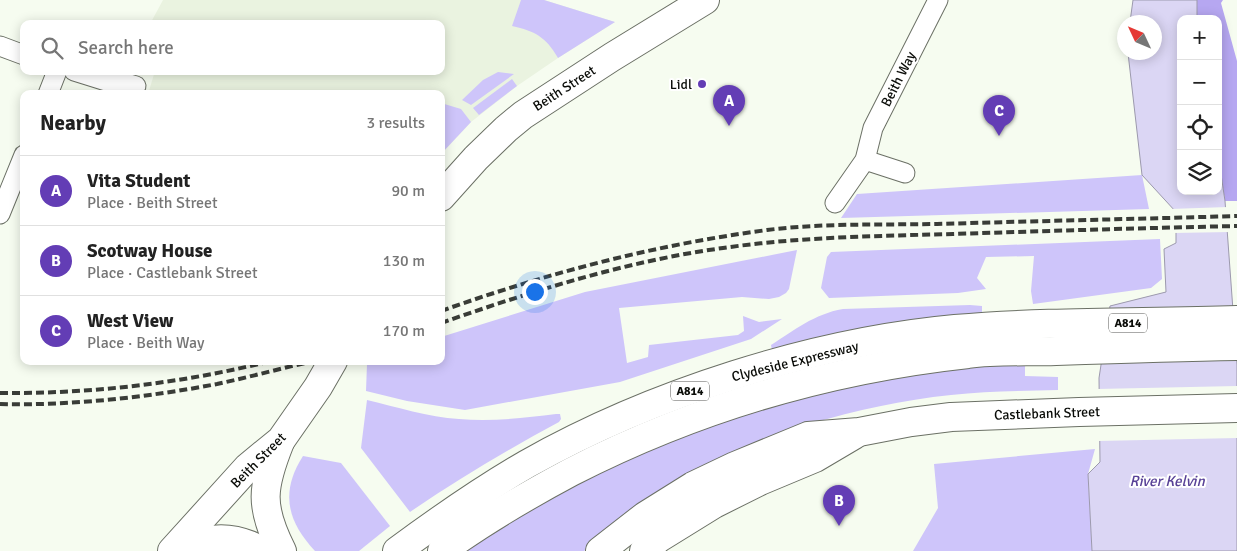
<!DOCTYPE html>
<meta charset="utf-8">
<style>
:root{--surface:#fff;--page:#f2f2f2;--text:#222;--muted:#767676;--line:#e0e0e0;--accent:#633db5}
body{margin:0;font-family:Signika,sans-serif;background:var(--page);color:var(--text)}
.controls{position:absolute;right:15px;top:15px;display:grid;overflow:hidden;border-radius:10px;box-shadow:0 2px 12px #0003}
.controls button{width:45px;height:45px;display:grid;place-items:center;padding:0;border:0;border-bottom:1px solid var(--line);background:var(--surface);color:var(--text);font:25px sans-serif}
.compass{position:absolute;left:1117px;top:15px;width:45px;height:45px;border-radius:50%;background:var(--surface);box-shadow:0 2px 12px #0003;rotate:314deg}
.you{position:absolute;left:534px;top:291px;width:18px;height:18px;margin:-12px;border:4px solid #fff;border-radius:50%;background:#1a73e8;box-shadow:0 0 0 8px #1a73e833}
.badge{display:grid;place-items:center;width:32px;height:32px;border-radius:50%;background:var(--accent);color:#fff;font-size:16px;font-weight:700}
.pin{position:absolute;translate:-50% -41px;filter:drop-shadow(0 1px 2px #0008)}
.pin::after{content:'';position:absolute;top:26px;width:18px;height:15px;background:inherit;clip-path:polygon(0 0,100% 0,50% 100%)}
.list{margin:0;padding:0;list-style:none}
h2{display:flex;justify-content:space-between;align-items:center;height:65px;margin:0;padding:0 20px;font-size:21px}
h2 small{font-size:16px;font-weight:400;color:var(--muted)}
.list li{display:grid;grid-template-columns:32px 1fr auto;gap:15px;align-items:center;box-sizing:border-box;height:70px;padding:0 20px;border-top:1px solid var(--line)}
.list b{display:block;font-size:19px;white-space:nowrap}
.list p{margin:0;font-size:16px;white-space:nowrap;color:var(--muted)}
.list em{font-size:16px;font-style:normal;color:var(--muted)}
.icon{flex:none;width:28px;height:28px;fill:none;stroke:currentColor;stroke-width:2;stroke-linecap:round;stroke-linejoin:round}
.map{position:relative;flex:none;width:1237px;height:551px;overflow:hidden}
.search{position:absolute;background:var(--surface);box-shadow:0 2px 12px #0003;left:20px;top:20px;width:425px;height:55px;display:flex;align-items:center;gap:12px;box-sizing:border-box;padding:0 18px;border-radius:10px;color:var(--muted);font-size:19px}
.panel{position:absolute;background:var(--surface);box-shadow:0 2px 12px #0003;left:20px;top:90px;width:425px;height:275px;border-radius:10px}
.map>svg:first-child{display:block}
.built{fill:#eaf3e0}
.green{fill:#cec5fa}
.forest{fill:#b6a7f1}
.water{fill:#dbd6f4;stroke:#9c99ad}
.pier{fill:#f6fcf0}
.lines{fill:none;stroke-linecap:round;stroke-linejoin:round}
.street-casing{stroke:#6b7065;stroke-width:21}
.secondary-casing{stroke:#6b7065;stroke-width:30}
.primary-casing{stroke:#6b7065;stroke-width:30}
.street{stroke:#fff;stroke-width:19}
.secondary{stroke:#fff;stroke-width:28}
.primary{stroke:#fff;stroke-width:28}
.rail{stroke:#393c37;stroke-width:4;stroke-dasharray:8 4;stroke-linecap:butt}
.poi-dot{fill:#633db5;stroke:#fff;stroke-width:2}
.labels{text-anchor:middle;stroke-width:4;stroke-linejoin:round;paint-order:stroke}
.shield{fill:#fff;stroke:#545552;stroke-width:1}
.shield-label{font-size:12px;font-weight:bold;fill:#0a0c08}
.street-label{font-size:14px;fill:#0a0c08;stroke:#fff}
.poi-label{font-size:14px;fill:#0a0c08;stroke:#fff;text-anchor:end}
.water-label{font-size:15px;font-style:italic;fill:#594297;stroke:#fff}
</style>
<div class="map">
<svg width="1237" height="551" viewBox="0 0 1237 551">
<rect width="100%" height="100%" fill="#f6fcf0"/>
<path class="built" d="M163 0H544L615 22 558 58 517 86 471 122 441 154V94H148L155 71H441V24H150Z"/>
<g class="green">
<path d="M521 0H544L615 22 558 58C546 37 535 31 512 26Z"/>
<path d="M498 72 514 74 471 105 462 100 483 80Z"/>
<path d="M512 79 517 86 479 115 473 108Z"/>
<path d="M441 103 461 109 471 122 441 154Z"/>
<path d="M1142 175 1149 209 841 218 857 194Z"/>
<path d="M1160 239 1162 279 1151 288 1033 304 1031 291 1034 256 986 257 977 278 986 289 958 293 829 298 821 288 827 257 831 252Z"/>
<path d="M797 250 789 289 786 293 779 297 769 299 742 297 619 308 627 363 648 357 649 345 738 335 744 331 743 316 759 322 782 319 751 339 620 382 465 410 407 401 366 391 367 364 376 361H441V337L585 292Z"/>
<path d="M970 305 982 306V313C911 320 841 333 772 350L771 345C795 330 814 314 843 309Z"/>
<path d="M987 363 1025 364V376L1058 377V390C1022 391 986 391 951 395 903 400 856 410 810 424L604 534 584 551H462L579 481 722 419 859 382Z"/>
<path d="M367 400C397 407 428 417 459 419 491 422 524 418 556 414H560L561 419 559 422C507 450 458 479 410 512L361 448Z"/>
<path d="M1095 449 1088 474 1092 551H913L938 508 934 464Z"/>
<path d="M303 456 341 463 390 526 359 551H315C287 521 280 492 303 456Z"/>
</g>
<path class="forest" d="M1197 0H1223L1221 3 1237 61V201H1225L1218 154V19H1197Z"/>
<path class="water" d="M1133 0H1197V19H1181V191H1218V154L1225 201 1237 365V551H1092L1088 474 1100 462 1099 378 1110 306 1166 292 1164 249 1176 243V212L1142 175 1128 53 1154 52V22H1130Z"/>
<g class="pier">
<path d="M1228 207 1230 232 1173 233 1174 213 1170 209Z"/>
<path d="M1237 386V438L1098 441 1097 389Z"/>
</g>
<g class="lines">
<g class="street-casing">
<g id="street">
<path d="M0 46 24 55"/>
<path d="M74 71 106 81 122 82 136 86"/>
<path d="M48 94 57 71"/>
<path d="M865 160 905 173"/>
<path d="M835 203 865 160 873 128 938 0"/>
<path d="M0 214 24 155"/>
</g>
</g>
<g class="secondary-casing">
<g id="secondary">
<path d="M441 197 476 158 506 129 523 115 612 57 705 0"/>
<path d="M280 442C262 487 259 506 282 551"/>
<path d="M172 551 248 467 281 440 318 387 333 361"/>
<path d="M180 551C208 535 234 535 262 551"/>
<path d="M600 551 645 516 693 486 735 466 808 436 859 432 911 422 951 417 1079 412 1237 408"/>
<path d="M644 551 659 538 714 504 760 481 815 458 854 435"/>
</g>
</g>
<g class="primary-casing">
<g id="primary">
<path d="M397 551C439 520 482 490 527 464 651 394 813 342 955 329 1049 321 1143 323 1237 320"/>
<path d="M442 551C483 521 526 496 571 472 696 408 829 369 968 354 997 350 1027 352 1056 351 1116 349 1177 347 1237 346"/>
</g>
</g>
<use href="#street" class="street"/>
<use href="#secondary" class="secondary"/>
<use href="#primary" class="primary"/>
<g class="rail">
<path d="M441 311C548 273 654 245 767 230 824 223 880 225 937 224 1037 221 1137 219 1237 216"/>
<path d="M441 323C533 291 627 261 723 248 799 237 876 236 953 234 1048 231 1142 228 1237 226"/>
<path d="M0 393C91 394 183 383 271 361"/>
<path d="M0 404C70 406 149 397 217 384 250 377 282 368 314 361"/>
</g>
</g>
<circle class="poi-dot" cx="702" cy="84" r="5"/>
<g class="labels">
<g class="shield">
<rect x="1109" y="313.5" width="38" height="19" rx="4"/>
<rect x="671" y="381.5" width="38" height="19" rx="4"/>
</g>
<g class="shield-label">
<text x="1128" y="327">A814</text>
<text x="690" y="395">A814</text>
</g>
<g class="street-label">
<text transform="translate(898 79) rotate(-63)" y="5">Beith Way</text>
<text transform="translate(564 88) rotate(-33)" y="5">Beith Street</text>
<text transform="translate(795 361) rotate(-14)" y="5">Clydeside Expressway</text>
<text transform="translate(1047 413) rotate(-2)" y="5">Castlebank Street</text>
<text transform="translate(258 460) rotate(-45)" y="5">Beith Street</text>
</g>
<g class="poi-label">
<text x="692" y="89">Lidl</text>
</g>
<g class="water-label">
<text x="1167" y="486">River Kelvin</text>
</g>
</g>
</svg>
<div class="controls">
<button>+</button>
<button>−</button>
<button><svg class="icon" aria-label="locate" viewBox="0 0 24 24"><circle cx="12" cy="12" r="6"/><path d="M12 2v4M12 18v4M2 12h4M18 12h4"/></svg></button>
<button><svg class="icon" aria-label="layers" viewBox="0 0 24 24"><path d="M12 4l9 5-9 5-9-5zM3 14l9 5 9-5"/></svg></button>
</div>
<svg class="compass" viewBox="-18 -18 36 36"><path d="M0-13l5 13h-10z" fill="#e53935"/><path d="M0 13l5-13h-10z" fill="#767676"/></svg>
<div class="you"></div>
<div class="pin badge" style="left:729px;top:126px">A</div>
<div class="pin badge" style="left:839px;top:526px">B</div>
<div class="pin badge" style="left:999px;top:136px">C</div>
<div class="search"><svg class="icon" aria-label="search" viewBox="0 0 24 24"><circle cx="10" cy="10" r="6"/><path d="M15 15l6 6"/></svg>Search here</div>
<section class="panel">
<h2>Nearby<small>3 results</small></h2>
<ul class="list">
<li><span class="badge">A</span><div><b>Vita Student</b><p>Place · Beith Street</p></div><em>90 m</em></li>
<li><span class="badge">B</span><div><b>Scotway House</b><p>Place · Castlebank Street</p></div><em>130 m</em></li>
<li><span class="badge">C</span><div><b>West View</b><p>Place · Beith Way</p></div><em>170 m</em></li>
</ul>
</section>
</div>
